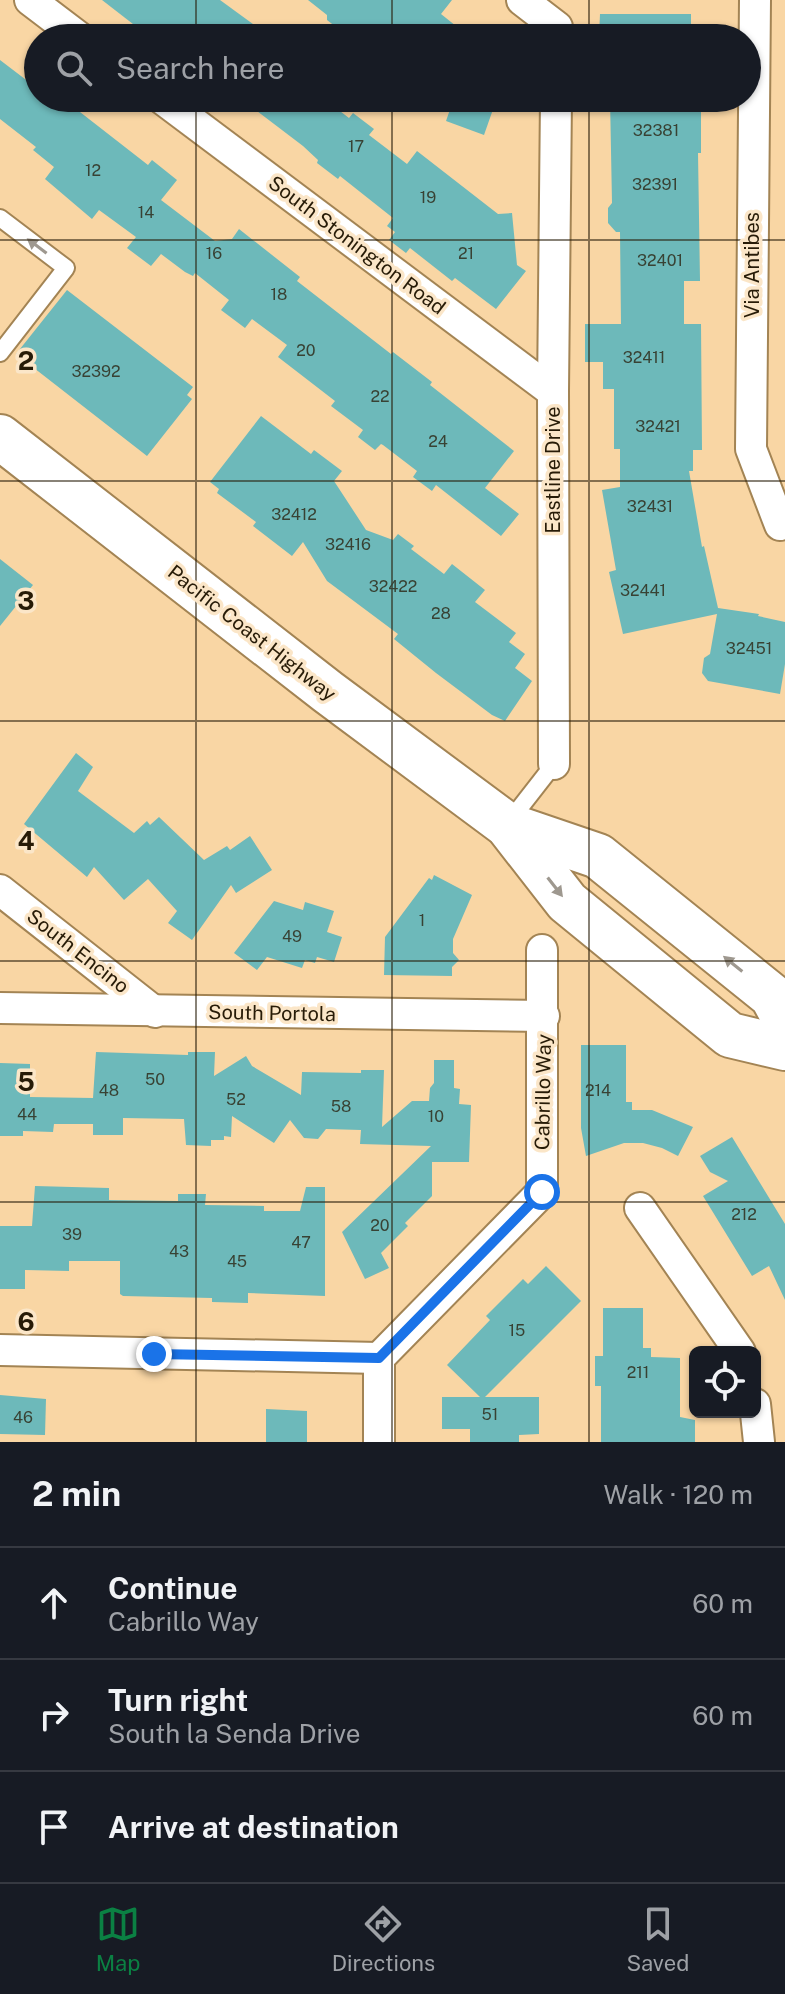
<!DOCTYPE html>
<meta charset="utf-8">
<style>
:root{--surface:#171b24;--page:#20242c;--text:#f1f3f6;--muted:#9ea1a6;--line:#363941;--accent:#0b8043}
body{margin:0;font-family:"Public Sans",sans-serif;background:var(--page);color:var(--text)}
.controls{position:absolute;right:24px;bottom:24px;display:grid;overflow:hidden;border-radius:12px;box-shadow:0 2px 6px #0004}
.controls button{width:72px;height:72px;display:grid;place-items:center;padding:0;border:0;border-bottom:2px solid var(--line);background:var(--surface);color:var(--text);font:40px sans-serif}
.stop{position:absolute;width:24px;height:24px;margin:-18px;border:6px solid #1a73e8;border-radius:50%;background:#fff}
.stop.end{background:#1a73e8;border-color:#fff;box-shadow:0 2px 8px #0008}
.list{margin:0;padding:0;list-style:none}
h2{display:flex;justify-content:space-between;align-items:center;height:104px;margin:0;padding:0 32px;font-size:34px}
h2 small{font-size:26px;font-weight:400;color:var(--muted)}
.list li{display:grid;grid-template-columns:52px 1fr auto;gap:24px;align-items:center;box-sizing:border-box;height:112px;padding:0 32px;border-top:2px solid var(--line)}
.list b{display:block;font-size:30px;white-space:nowrap}
.list p{margin:0;font-size:26px;white-space:nowrap;color:var(--muted)}
.list em{font-size:26px;font-style:normal;color:var(--muted)}
.icon{flex:none;width:44px;height:44px;fill:none;stroke:currentColor;stroke-width:2;stroke-linecap:round;stroke-linejoin:round}
.map{position:relative;flex:none;width:785px;height:1442px;overflow:hidden}
.search{position:absolute;background:var(--surface);box-shadow:0 2px 6px #0004;left:24px;right:24px;top:24px;height:88px;display:flex;align-items:center;gap:20px;box-sizing:border-box;padding:0 28px;border-radius:44px;color:var(--muted);font-size:30px}
.sheet{height:440px;background:var(--surface)}
nav{display:flex;justify-content:space-around;align-items:center;box-sizing:border-box;height:112px;border-top:2px solid var(--line);background:var(--surface);font-size:22px;color:var(--muted)}
nav a{display:grid;justify-items:center;gap:4px}
nav .on{color:var(--accent)}
.map>svg:first-child{display:block}
.building{fill:#6db9ba}
.lines{fill:none;stroke-linecap:round;stroke-linejoin:round}
.lane-casing{stroke:#a38454;stroke-width:20}
.street-casing{stroke:#a38454;stroke-width:34}
.highway-casing{stroke:#a38454;stroke-width:48}
.lane{stroke:#fff;stroke-width:16}
.street{stroke:#fff;stroke-width:30}
.highway{stroke:#fff;stroke-width:44}
.oneway{fill:#9e988f}
.route{stroke:#1a73e8;stroke-width:10}
.grid{fill:none;stroke:#271b07;stroke-width:2;stroke-opacity:0.55}
.labels{text-anchor:middle;stroke-width:7;stroke-linejoin:round;paint-order:stroke}
.number-label{font-size:16px;fill:#384234}
.street-label{font-size:20px;fill:#271b07;stroke:#fbe6c8}
.grid-label{font-size:26px;text-anchor:middle;font-weight:bold;fill:#271b07;stroke:#fbe6c8;stroke-width:7;stroke-linejoin:round;paint-order:stroke}
</style>
<div class="map">
<svg width="785" height="1442" viewBox="0 0 785 1442">
<rect width="100%" height="100%" fill="#f9d6a4"/>
<g class="building">
<path d="M102 0H220L272 38H151Z"/>
<path d="M308 0H452L441 14 471 38H350L327 20V15Z"/>
<path d="M600 14H691V38H599Z"/>
<path d="M0 60 38 89V98H62L148 165 152 160 177 180 161 200 215 241 232 239 239 229 300 277 297 281 391 354 393 352 432 382 430 385 514 451 485 488 519 514 501 536 436 485 432 491 413 477 417 471 383 445 381 444 375 450 358 437 363 430 331 406 335 401 278 357 287 345 252 319 245 328 221 310 229 300 195 273 193 276 185 272 161 254 151 266 127 248 136 237 99 210 92 219 45 179 54 167 33 150 36 147 0 119Z"/>
<path d="M240 98H323L349 118 353 113 374 129 369 135 407 164 417 151 498 214 512 213 517 265 526 271 496 309 455 278 452 281 410 248 406 253 389 240 395 232 387 226 393 218 340 176 338 179 317 163 318 160 303 146Z"/>
<path d="M454 98H497L484 135 446 121Z"/>
<path d="M610 98H684V111H701V153H698L700 281H684V324H701L702 450H693V471H689L702 547 704 546 718 608 759 614 758 616 785 622V664L780 694 708 681 702 673 704 658 710 654 717 614 623 634 609 572 616 570 602 490 620 487V449H614V389H603V362H585V324H621L620 232H616L608 223V208L612 203Z"/>
<path d="M67 290 193 387 187 395 192 399 147 456 16 354Z"/>
<path d="M261 416 311 454 314 450 342 471 334 481 366 530 393 540 398 534 414 546 411 549 444 574 452 564 485 590 475 602 516 633 509 642 525 654 515 668 532 681 505 721 492 715 436 673 394 639 398 634 327 581 303 542 292 556 253 526 256 522 217 493 219 489 210 482Z"/>
<path d="M0 559 33 585 0 626Z"/>
<path d="M76 753 93 767 78 791 134 833 147 821 150 825 159 817 204 860 227 846 230 850 250 836 272 870 236 893 231 885 192 940 168 923 177 911 148 879 124 900 94 867 87 877 24 824Z"/>
<path d="M434 875 472 895 453 939V953L459 960 452 967V976L384 975 385 937 429 878 432 880Z"/>
<path d="M274 901 303 910 305 902 334 911 327 932 342 937 334 962 317 957 315 963 305 960 302 968 267 957 257 970 234 953Z"/>
<path d="M581 1045H626V1102H632V1110H652L693 1127 678 1156 662 1148 643 1143H624L586 1156 581 1128Z"/>
<path d="M96 1052 188 1055V1052H215L214 1076 246 1056 252 1066 301 1095 302 1072 361 1073V1070H384L382 1127 412 1101H429L430 1088 434 1083V1060H454V1088L460 1089 459 1104 471 1105 469 1162H432V1196L405 1223 408 1226 381 1253 389 1268 365 1279 342 1232 431 1146 360 1144 361 1130 326 1129 318 1139 304 1138 290 1120 274 1143 232 1116 231 1137 224 1136V1140H211V1146L186 1145 184 1119 123 1118V1135H93V1124H54L53 1132 23 1131V1136H0V1063L30 1064V1097L93 1098Z"/>
<path d="M732 1137 785 1224V1300L769 1266 752 1276 703 1196 728 1181 710 1172 700 1156Z"/>
<path d="M35 1186 109 1188V1200L178 1201V1194H206L205 1205 264 1206V1211H300L306 1187H325V1296L248 1293V1303L212 1302V1298L123 1296 120 1294V1261H69V1271L25 1270V1289H0V1226H32Z"/>
<path d="M546 1266 581 1301 485 1397H539V1434L519 1435V1442H470V1429H442V1397H480L447 1365 490 1320 486 1316 523 1279 528 1284Z"/>
<path d="M603 1308H643V1348H651V1357L680 1358V1417L695 1420V1442H601V1386H595V1356H603Z"/>
<path d="M0 1395 46 1399 45 1435 0 1434Z"/>
<path d="M266 1409 307 1411V1442H266Z"/>
</g>
<g class="lines">
<g class="lane-casing">
<g id="lane">
<path d="M0 218 66 268 0 353"/>
<path d="M508 823 554 764"/>
</g>
</g>
<g class="street-casing">
<g id="street">
<path d="M30 0 80 38"/>
<path d="M522 0 557 27"/>
<path d="M755 0 751 449 780 525"/>
<path d="M161 98 553 392"/>
<path d="M554 764 553 392 556 98"/>
<path d="M0 890 155 1012"/>
<path d="M0 1008 544 1016"/>
<path d="M640 1208 740 1352"/>
<path d="M0 1350 379 1358"/>
<path d="M379 1358 542 1192V950"/>
<path d="M755 1404 759 1442"/>
<path d="M379 1442V1358"/>
</g>
</g>
<g class="highway-casing">
<g id="highway">
<path d="M0 437 328 692 507 825 567 902 730 1035 785 1048"/>
<path d="M507 825 598 856 772 996 785 1020"/>
</g>
</g>
<use href="#lane" class="lane"/>
<use href="#street" class="street"/>
<use href="#highway" class="highway"/>
</g>
<defs><path id="oneway-solid" d="M-6-.8H1V-3.2L6.5 0L1 3.2V.8H-6Z" transform="scale(2)"/></defs>
<g class="oneway">
<use href="#oneway-solid" transform="translate(37 246) rotate(-143)"/>
<use href="#oneway-solid" transform="translate(555 887) rotate(52)"/>
<use href="#oneway-solid" transform="translate(733 964) rotate(-141)"/>
</g>
<g class="lines">
<path class="route" d="M154 1354 379 1358 542 1192"/>
</g>
<path class="grid" d="M196 0V38M392 0V38M589 0V38M196 98V1442M392 98V1442M589 98V1442M0 240H785M0 481H785M0 721H785M0 961H785M0 1202H785"/>
<g class="labels">
<g class="number-label">
<text x="656" y="136">32381</text>
<text x="356" y="152">17</text>
<text x="93" y="176">12</text>
<text x="655" y="190">32391</text>
<text x="428" y="203">19</text>
<text x="146" y="218">14</text>
<text x="214" y="259">16</text>
<text x="466" y="259">21</text>
<text x="660" y="266">32401</text>
<text x="279" y="300">18</text>
<text x="306" y="356">20</text>
<text x="644" y="363">32411</text>
<text x="96" y="377">32392</text>
<text x="380" y="402">22</text>
<text x="658" y="432">32421</text>
<text x="438" y="447">24</text>
<text x="650" y="512">32431</text>
<text x="294" y="520">32412</text>
<text x="348" y="550">32416</text>
<text x="393" y="592">32422</text>
<text x="643" y="596">32441</text>
<text x="441" y="619">28</text>
<text x="749" y="654">32451</text>
<text x="422" y="926">1</text>
<text x="292" y="942">49</text>
<text x="155" y="1085">50</text>
<text x="109" y="1096">48</text>
<text x="598" y="1096">214</text>
<text x="236" y="1105">52</text>
<text x="341" y="1112">58</text>
<text x="27" y="1120">44</text>
<text x="436" y="1122">10</text>
<text x="744" y="1220">212</text>
<text x="380" y="1231">20</text>
<text x="72" y="1240">39</text>
<text x="301" y="1248">47</text>
<text x="179" y="1257">43</text>
<text x="237" y="1267">45</text>
<text x="517" y="1336">15</text>
<text x="638" y="1378">211</text>
<text x="490" y="1420">51</text>
<text x="23" y="1423">46</text>
</g>
<g class="street-label">
<text transform="translate(357 245) rotate(37)" y="7">South Stonington Road</text>
<text transform="translate(752 265) rotate(-90)" y="7">Via Antibes</text>
<text transform="translate(553 470) rotate(-90)" y="7">Eastline Drive</text>
<text transform="translate(252 633) rotate(38)" y="7">Pacific Coast Highway</text>
<text transform="translate(78 951) rotate(38)" y="7">South Encino</text>
<text transform="translate(272 1013) rotate(1)" y="7">South Portola</text>
<text transform="translate(543 1092) rotate(-89)" y="7">Cabrillo Way</text>
</g>
</g>
<g class="grid-label">
<text x="26" y="370">2</text>
<text x="26" y="610">3</text>
<text x="26" y="850">4</text>
<text x="26" y="1091">5</text>
<text x="26" y="1331">6</text>
</g>
</svg>
<div class="controls">
<button><svg class="icon" aria-label="locate" viewBox="0 0 24 24"><circle cx="12" cy="12" r="6"/><path d="M12 2v4M12 18v4M2 12h4M18 12h4"/></svg></button>
</div>
<div class="stop" style="left:542px;top:1192px"></div>
<div class="stop end" style="left:154px;top:1354px"></div>
<div class="search"><svg class="icon" aria-label="search" viewBox="0 0 24 24"><circle cx="10" cy="10" r="6"/><path d="M15 15l6 6"/></svg>Search here</div>
</div>
<section class="sheet">
<h2>2 min<small>Walk · 120 m</small></h2>
<ul class="list">
<li><svg class="icon" aria-label="ahead" viewBox="0 0 24 24"><path d="M12 20V5M6 11l6-6 6 6"/></svg><div><b>Continue</b><p>Cabrillo Way</p></div><em>60 m</em></li>
<li><svg class="icon" aria-label="right" viewBox="0 0 24 24"><path d="M7 20v-9h11M14 6l5 5-5 5"/></svg><div><b>Turn right</b><p>South la Senda Drive</p></div><em>60 m</em></li>
<li><svg class="icon" aria-label="arrive" viewBox="0 0 24 24"><path d="M6 21V4h12l-3 4 3 4H6"/></svg><div><b>Arrive at destination</b></div></li>
</ul>
</section>
<nav>
<a class="on"><svg class="icon" aria-label="map" viewBox="0 0 24 24"><path d="M3 6l6-2 6 2 6-2v14l-6 2-6-2-6 2zM9 4v14M15 6v14"/></svg>Map</a>
<a><svg class="icon" aria-label="directions" viewBox="0 0 24 24"><path d="M12 3l9 9-9 9-9-9zM9 14v-3h6M13 9l2 2-2 2"/></svg>Directions</a>
<a><svg class="icon" aria-label="saved" viewBox="0 0 24 24"><path d="M7 4h10v16l-5-4-5 4z"/></svg>Saved</a>
</nav>
